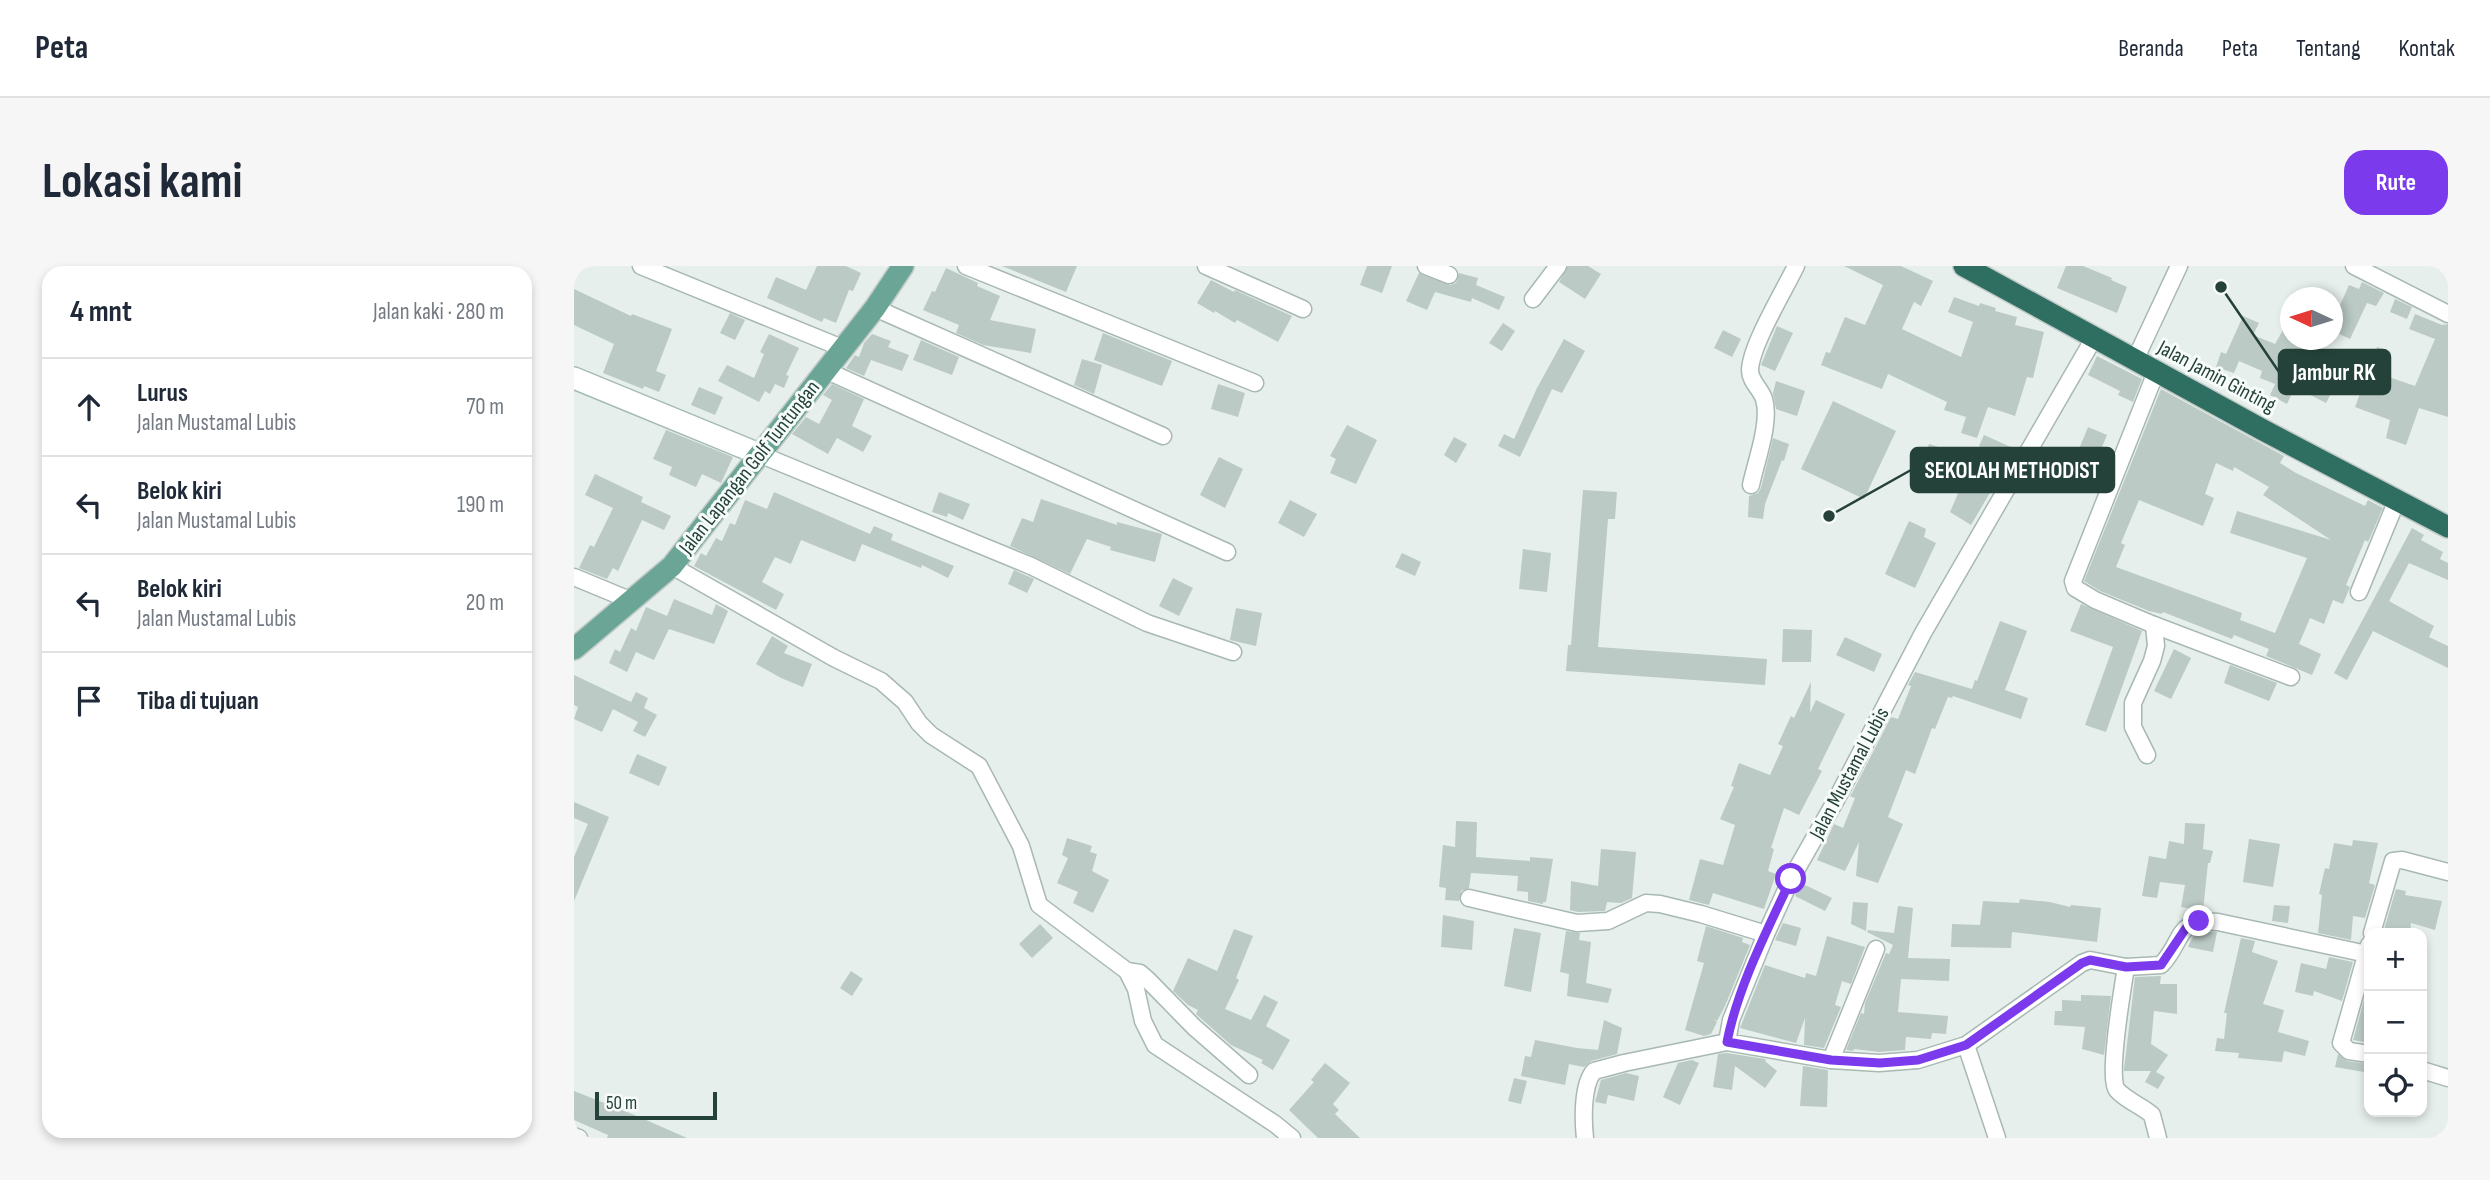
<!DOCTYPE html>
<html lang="id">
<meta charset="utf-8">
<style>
:root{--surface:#fff;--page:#f6f6f7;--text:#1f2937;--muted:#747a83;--line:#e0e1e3;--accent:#7c3aed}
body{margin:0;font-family:"Sofia Sans Condensed",sans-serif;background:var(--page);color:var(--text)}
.controls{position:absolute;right:21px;bottom:21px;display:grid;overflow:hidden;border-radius:14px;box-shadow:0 4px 10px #0003}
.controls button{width:63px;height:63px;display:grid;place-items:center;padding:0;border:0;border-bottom:2px solid var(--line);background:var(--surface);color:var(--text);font:35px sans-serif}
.compass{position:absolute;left:1706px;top:21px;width:63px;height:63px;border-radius:50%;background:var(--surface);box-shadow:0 4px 10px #0003;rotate:274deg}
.scale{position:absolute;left:21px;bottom:18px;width:122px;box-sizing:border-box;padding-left:7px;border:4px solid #24423a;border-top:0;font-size:19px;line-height:24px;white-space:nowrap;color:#24423a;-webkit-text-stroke:5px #f7fbf9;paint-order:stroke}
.stop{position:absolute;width:21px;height:21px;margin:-16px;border:5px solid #7c3aed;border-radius:50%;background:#fff}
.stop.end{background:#7c3aed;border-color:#fff;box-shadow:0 2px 7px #0008}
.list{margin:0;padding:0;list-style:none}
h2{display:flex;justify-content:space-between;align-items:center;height:91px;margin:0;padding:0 28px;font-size:30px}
h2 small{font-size:23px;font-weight:400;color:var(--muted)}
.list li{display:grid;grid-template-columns:46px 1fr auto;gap:21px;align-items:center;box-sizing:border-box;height:98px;padding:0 28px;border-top:2px solid var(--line)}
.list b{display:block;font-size:26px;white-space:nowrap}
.list p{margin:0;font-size:23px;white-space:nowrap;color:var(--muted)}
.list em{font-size:23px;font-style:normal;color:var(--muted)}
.icon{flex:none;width:38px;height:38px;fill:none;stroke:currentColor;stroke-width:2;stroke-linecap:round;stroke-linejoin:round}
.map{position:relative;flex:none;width:1874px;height:872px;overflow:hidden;border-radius:21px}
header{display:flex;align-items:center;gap:42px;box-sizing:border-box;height:98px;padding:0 35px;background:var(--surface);border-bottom:2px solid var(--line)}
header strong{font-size:33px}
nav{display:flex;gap:38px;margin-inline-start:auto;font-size:24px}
.intro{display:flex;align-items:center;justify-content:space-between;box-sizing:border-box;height:168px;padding:0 42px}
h1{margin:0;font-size:49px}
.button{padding:18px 32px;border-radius:21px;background:var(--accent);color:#fff;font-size:24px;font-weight:700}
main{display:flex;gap:42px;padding:0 42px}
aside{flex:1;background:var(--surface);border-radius:21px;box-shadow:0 4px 10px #0003}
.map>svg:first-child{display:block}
.building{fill:#bbcac4;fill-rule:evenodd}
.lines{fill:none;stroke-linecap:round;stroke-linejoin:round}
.street-casing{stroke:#a8b8b2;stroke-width:19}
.secondary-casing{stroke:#a4bbb3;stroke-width:24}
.primary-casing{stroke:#c2cac8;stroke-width:24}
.highway-casing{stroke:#c2cac8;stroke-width:24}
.street{stroke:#fff;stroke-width:16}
.secondary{stroke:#fff;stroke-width:21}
.primary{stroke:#6aa596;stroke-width:21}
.highway{stroke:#2f6f62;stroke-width:21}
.route{stroke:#7c3aed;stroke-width:9}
.labels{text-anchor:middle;stroke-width:6;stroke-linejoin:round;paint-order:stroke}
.street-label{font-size:21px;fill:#24423a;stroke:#f7fbf9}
.leader{fill:none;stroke:#24423a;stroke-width:2.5}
.callout-dot{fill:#24423a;stroke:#f7fbf9;stroke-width:2.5}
.callout{fill:#24423a;stroke:#24423a;stroke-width:2.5}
.callout-label{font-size:23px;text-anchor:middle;font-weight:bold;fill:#fff}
</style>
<header>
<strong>Peta</strong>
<nav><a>Beranda</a><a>Peta</a><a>Tentang</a><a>Kontak</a></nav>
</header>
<div class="intro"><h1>Lokasi kami</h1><a class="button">Rute</a></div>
<main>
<aside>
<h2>4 mnt<small>Jalan kaki · 280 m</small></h2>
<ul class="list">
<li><svg class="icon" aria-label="ahead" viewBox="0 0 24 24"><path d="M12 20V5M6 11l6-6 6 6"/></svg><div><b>Lurus</b><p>Jalan Mustamal Lubis</p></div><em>70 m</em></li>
<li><svg class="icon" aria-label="left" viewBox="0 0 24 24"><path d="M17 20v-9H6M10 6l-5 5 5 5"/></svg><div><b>Belok kiri</b><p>Jalan Mustamal Lubis</p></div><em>190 m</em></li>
<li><svg class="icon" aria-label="left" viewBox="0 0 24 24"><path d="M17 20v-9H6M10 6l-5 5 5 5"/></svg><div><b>Belok kiri</b><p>Jalan Mustamal Lubis</p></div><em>20 m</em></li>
<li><svg class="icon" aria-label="arrive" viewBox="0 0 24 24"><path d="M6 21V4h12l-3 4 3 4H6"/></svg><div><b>Tiba di tujuan</b></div></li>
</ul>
</aside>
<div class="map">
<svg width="1874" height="872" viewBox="0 0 1874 872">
<rect width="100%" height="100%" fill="#e6efeb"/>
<g class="building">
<path d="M243 0H272L287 7 279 25 275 24 262 57 250 52 248 56 193 32 202 11 232 24Z"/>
<path d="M428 0H503L492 26Z"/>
<path d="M793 0H818L808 27 786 19Z"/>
<path d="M994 0H1014L1027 8 1011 33 985 16Z"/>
<path d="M1270 0H1327L1359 15 1347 40 1340 36 1328 63 1387 91 1399 56 1374 46 1380 31 1405 40 1406 37 1422 42 1421 45 1443 51 1441 59 1470 66 1459 112 1453 111 1441 150 1414 141 1403 172 1387 167 1392 151 1370 144 1373 136 1314 108 1308 123 1247 99 1252 86 1256 87 1271 51 1291 59 1309 19Z"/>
<path d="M1492 0H1509L1538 12 1537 14 1553 21 1543 47 1483 22Z"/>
<path d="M372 2 404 17 403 20 426 30 416 54 462 63 457 87 409 79 382 67 385 59 349 44 358 25 361 26Z"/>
<path d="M845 7 876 19 882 17 885 7 904 12 902 19 931 31 925 44 898 32 897 36 861 26 853 44 832 35Z"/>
<path d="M637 14 660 26 661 24 718 50 704 76 663 54 661 57 641 45 640 47 623 37Z"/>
<path d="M1788 16 1810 27 1802 40 1793 37 1776 73 1759 65V55L1775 19 1785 23Z"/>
<path d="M0 23 57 50 58 48 98 63 82 105 92 109 85 126 70 120 69 123 29 107 40 78 0 59Z"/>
<path d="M1821 33 1838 41 1833 53 1816 46Z"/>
<path d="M156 47 171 54 161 74 146 67Z"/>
<path d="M1841 48 1868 59 1874 58V151L1845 142 1832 179 1812 172 1816 154 1781 141 1803 81 1817 86 1809 109 1841 120 1861 73 1835 63Z"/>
<path d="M1669 50 1685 57 1679 69 1701 78 1717 50V74L1770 98V103L1752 137 1721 121 1713 138 1696 129 1701 118 1686 112 1688 105 1665 95 1660 107 1642 101 1647 86 1652 88Z"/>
<path d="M929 57 941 65 928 85 915 77Z"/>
<path d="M1203 60 1219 67 1201 105 1187 99Z"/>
<path d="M1149 64 1167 73 1158 91 1140 82Z"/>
<path d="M529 67 598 95 588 120 520 94Z"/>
<path d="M195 68 225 82 212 109 215 110 210 122 201 118 196 128 191 125 185 136 144 115 153 99 180 112 190 88 186 86Z"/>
<path d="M298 68 317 75 314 81 335 89 328 105 297 94 290 110 272 102 281 89 285 91 290 77Z"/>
<path d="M990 73 1011 85 988 127 978 123 946 191 924 180 930 168 940 173 963 122Z"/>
<path d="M347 74 385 91 378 109 339 94Z"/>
<path d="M1523 90 1568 113 1559 136 1544 129 1546 125 1514 109Z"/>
<path d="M508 93 528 99 520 128 500 119Z"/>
<path d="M1202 115 1231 125 1223 150 1202 143 1199 127Z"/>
<path d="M258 118 290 133 278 160 298 170 289 186 263 172 254 188 218 168 232 151 245 158 258 134 249 129Z"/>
<path d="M644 118 671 127 664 151 637 143Z"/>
<path d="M125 121 149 131 141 149 117 139Z"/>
<path d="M1587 123 1710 190 1706 197 1722 207 1791 240 1794 234 1809 242 1794 276 1791 274 1772 319 1776 321 1769 338 1759 334 1750 358 1736 352 1725 378 1747 388 1738 409 1692 390 1695 383 1660 369 1658 373 1589 346 1588 348 1575 345 1526 325 1510 315ZM1642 197 1659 205 1660 201 1695 221 1689 229 1757 274 1663 245 1656 267 1733 292 1701 367 1666 354 1668 347 1542 301 1551 279 1547 277 1565 234 1629 260 1640 232 1631 228Z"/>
<path d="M1259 135 1322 165 1290 233 1227 203Z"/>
<path d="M773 159 803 174 782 218 756 207 762 193 756 190Z"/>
<path d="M1514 161 1533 169 1518 205 1499 198Z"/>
<path d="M92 164 159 191 147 217 128 208 122 221 95 209 98 201 79 193Z"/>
<path d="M1410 169 1439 182 1430 203 1397 259 1376 246 1393 207 1408 182 1405 180Z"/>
<path d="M880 171 893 178 882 197 870 189Z"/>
<path d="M1199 172 1215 178 1210 195 1208 194 1191 238 1189 253 1174 251 1175 230 1184 227 1187 222Z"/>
<path d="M1355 178 1377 185 1371 203 1349 196Z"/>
<path d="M645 191 669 203 651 242 626 229Z"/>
<path d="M21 208 69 231 67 236 97 250 90 264 68 254 44 305 39 302 33 313 5 302 16 279 20 281 39 242 11 229Z"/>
<path d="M1009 224 1043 226 1041 253H1034L1024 381 1193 393 1191 419 992 405 994 379H997Z"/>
<path d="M200 226 296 268 300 260 319 268 317 274 380 300 374 312 348 299 347 302 288 278 281 296 227 274 217 298 201 291 188 316 210 328 202 344 120 300 127 287 132 290 142 272 148 275 156 257 161 259 171 234 193 243Z"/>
<path d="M365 226 396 238 389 254 374 247 373 251 358 246Z"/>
<path d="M467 233 543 259V256L588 268 581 296 536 284 537 281 513 273 496 308 436 280 448 252 459 256Z"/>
<path d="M716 234 743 248 730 271 704 257Z"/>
<path d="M1335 255 1352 263 1350 271 1362 277 1341 322 1311 308Z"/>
<path d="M1838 262 1850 269 1847 274 1869 286 1866 293 1874 297V314L1835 297 1815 335 1860 360 1855 371 1874 380V402L1799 365 1773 414 1760 407Z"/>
<path d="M949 283 977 287 973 326 945 323Z"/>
<path d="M828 287 847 296 841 310 821 301Z"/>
<path d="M440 304 460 313 453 327 434 318Z"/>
<path d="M599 312 619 322 605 350 585 340Z"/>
<path d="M100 333 138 349 142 338 154 345 140 378 95 363 80 394 62 386 53 406 35 397 41 383 46 386 57 362 62 365 72 341 93 350Z"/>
<path d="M1507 338 1568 365 1532 466 1511 459 1539 381 1496 365Z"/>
<path d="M662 342 688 347 682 380 656 374Z"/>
<path d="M1426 355 1453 365 1431 424 1454 432 1447 453 1379 430 1378 432 1374 431 1361 463 1358 462 1341 508 1332 504 1314 551 1329 558 1304 617 1282 610 1285 576 1271 605 1243 594 1260 558 1269 562 1281 532 1276 530 1278 527 1317 451 1324 453 1337 420 1334 419 1341 406 1398 423 1401 414 1403 415Z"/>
<path d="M1209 363 1238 364 1237 396H1208Z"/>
<path d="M198 370 214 380 210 387 238 398 229 421 207 412 182 398Z"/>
<path d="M1271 371 1308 388 1300 406 1262 389Z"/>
<path d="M1600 383 1617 392 1597 433 1580 425Z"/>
<path d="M1656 399 1703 417 1695 435 1650 417Z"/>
<path d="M0 409 57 436 62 426 74 432 70 442 83 449 71 471 59 465 64 456 39 443 28 466 0 453 4 441 0 439Z"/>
<path d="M1237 416 1236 447 1242 434 1271 448 1244 503 1248 505 1225 549 1210 542 1197 582 1200 583 1194 605 1202 608 1190 643 1139 627 1135 639 1115 634 1126 593 1149 599 1161 559 1146 553 1160 521 1157 520 1165 497 1196 509 1209 480 1204 478 1217 450 1220 452Z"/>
<path d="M63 488 93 501 85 520 55 507Z"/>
<path d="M0 536 35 551 0 635V591L14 558 0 552Z"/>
<path d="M882 555 903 556 902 591 956 595V591L979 593 972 636H969V638L954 635V626L943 625 944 610 897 607 895 622 887 625 885 635 871 634 872 622 865 621 869 579 881 581Z"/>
<path d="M1611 557 1631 558 1629 583 1639 585 1636 597H1634L1629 645 1607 641 1611 619 1586 616 1583 632 1568 630 1575 590 1592 593 1595 575 1610 578Z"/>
<path d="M493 572 518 580 516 586 523 588 518 605 535 614 519 647 499 637 504 626 483 617 494 592 488 589Z"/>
<path d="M1675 573 1706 578 1699 621 1669 616Z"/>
<path d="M1779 574 1804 577 1795 617 1801 619 1791 652 1779 650 1777 674 1744 667 1748 629 1745 628 1751 602 1755 603 1760 577 1778 580Z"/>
<path d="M1027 583 1062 586 1058 632 1047 637 1033 636 1031 645 1004 646 996 644 997 615 1024 620Z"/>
<path d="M1227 617 1258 632 1251 645 1221 630Z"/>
<path d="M1822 623 1832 625 1831 629 1868 635 1861 664 1837 657 1836 667H1809Z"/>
<path d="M1446 633 1476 636 1496 641 1497 639 1527 642 1523 676 1438 666 1437 682 1377 681 1378 658 1406 659 1409 635 1445 637Z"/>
<path d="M1279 636 1294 637 1292 665 1277 658Z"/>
<path d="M1700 639 1716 640 1714 657 1698 655Z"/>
<path d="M1324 640 1339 642 1334 692 1376 693 1375 715 1327 713 1324 746 1374 750 1372 768 1358 767 1357 773 1332 771 1331 784 1305 786 1280 783 1279 785 1272 784 1287 747 1290 748 1291 737 1312 687 1315 688 1319 679 1293 666 1294 664 1320 667Z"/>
<path d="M869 649 900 655 898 684 867 681Z"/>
<path d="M1209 657 1227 662 1222 680 1201 674Z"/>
<path d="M466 658 479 672 458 692 445 678Z"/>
<path d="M1132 660 1169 672 1168 676 1176 679 1151 740 1143 755 1139 753 1143 756 1137 768 1130 770 1111 764 1130 697 1123 695Z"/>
<path d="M940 662 967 667 957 726 930 720Z"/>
<path d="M660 663 679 670 662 712 665 714 651 743 677 754 690 729 704 736 692 760 716 774 699 804 687 797 689 794 657 779 622 748 624 744 614 739 599 725 614 692 643 705Z"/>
<path d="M992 665 1006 667 1005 674 1017 676 1012 717 1038 723 1034 737 993 730 995 708 986 706Z"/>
<path d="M1631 666H1643L1639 686 1614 681 1619 670Z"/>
<path d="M1253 670 1291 681 1277 718 1268 715 1261 739 1267 741 1250 782 1230 779 1231 752 1222 777 1166 762 1191 699 1231 712 1232 707 1242 710Z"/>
<path d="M1667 672 1681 675 1678 686 1704 695 1689 738 1710 744 1704 766 1735 775 1731 790 1710 785 1708 796 1664 792 1665 787 1641 785 1643 772 1650 773 1653 747H1650Z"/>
<path d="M1755 691 1779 696 1768 735 1740 725 1739 730 1721 726 1727 697 1752 703Z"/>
<path d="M277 705 289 713 278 730 266 722Z"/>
<path d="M1587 710 1586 718H1603V748L1580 745 1577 778 1594 789 1582 806 1591 811 1584 823 1571 816 1577 805H1550V803L1561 711Z"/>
<path d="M1795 716V777L1779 774Z"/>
<path d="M1507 729 1537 730 1530 789 1508 783 1511 761 1480 759 1481 745H1488V734L1507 735Z"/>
<path d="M1030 754 1048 762 1043 788 1017 795 1010 801 995 798 991 819 947 810 951 790 957 791 961 774 1003 782 1024 784Z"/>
<path d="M1153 787 1191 793 1192 796 1203 805 1191 822 1161 800 1158 824 1139 821 1144 788Z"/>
<path d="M1764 788 1773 795 1795 798 1794 804 1791 803 1790 806 1761 801Z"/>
<path d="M1118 794 1125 797 1106 839 1089 831 1104 797Z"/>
<path d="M751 797 776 817 759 838 765 844 761 848 786 872H744L715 844 740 816 737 814Z"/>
<path d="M1229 800 1254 804 1253 841 1226 840Z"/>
<path d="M1052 807 1065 810 1060 835 1034 829 1032 838 1021 836 1027 814Z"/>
<path d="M940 812 953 815 947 838 934 835Z"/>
<path d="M0 825 63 850 113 872H33L34 869 0 854Z"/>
</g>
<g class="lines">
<g class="street-casing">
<g id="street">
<path d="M67 0 268 82"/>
<path d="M392 0 681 117"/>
<path d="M632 0 729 43"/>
<path d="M852 0 875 9"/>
<path d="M1780 0 1874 48"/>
<path d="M959 33 984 0"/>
<path d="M301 42 589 170"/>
<path d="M1520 72 1349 367 1262 534 1217 613 1192 668 1157 754 1153 776 1257 794 1305 797 1344 794 1392 779 1508 697 1516 694 1552 701 1587 699C1611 674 1600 652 1644 656L1793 688"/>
<path d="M1561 94 1605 0"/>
<path d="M251 104 653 286"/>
<path d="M1582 106 1499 315 1501 322 1521 334 1580 359 1717 411"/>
<path d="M185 188 457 300 573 357 659 386"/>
<path d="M1177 219C1182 195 1197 156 1190 133 1187 123 1176 116 1176 104 1177 79 1210 25 1222 0"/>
<path d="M98 300 260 392 307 415 331 436 345 457 357 469 405 500 447 580 465 639 553 705 562 723 569 755 581 779 701 858 718 872"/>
<path d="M0 311 58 335"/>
<path d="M1785 326 1823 234"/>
<path d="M1573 489 1559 461V437L1578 395 1582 380 1580 359"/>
<path d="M895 632 1003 657 1034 655 1072 637 1086 638 1127 648 1192 668"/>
<path d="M1798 667 1819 595 1828 594 1874 606"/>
<path d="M1795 679 1767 777 1775 785 1795 788"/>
<path d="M1552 701C1549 720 1533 813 1543 824 1553 835 1568 840 1578 849L1584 872"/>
<path d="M553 705 566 707 574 714 620 761 675 809"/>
<path d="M1392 779 1423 872"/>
<path d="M1257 794 1302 683"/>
<path d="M1848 804 1874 812"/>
<path d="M0 870 5 872"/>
<path d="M1011 872C1009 854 1008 819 1020 805L1050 797 1153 776"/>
</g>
</g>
<g class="secondary-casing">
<path id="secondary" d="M0 112 185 188"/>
</g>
<g class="primary-casing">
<path id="primary" d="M0 383 98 300 301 42 329 0"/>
</g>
<g class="highway-casing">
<path id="highway" d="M1390 0 1689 164 1874 261"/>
</g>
<use href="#street" class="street"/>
<use href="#secondary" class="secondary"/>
<use href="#primary" class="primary"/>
<use href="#highway" class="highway"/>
</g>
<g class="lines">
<path class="route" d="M1217 613C1193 665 1164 720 1153 776L1257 794 1306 797 1344 794 1392 779 1508 697 1516 694 1552 701 1587 699 1612 662 1625 655"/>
</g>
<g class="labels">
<g class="street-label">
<text transform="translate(1643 110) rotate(28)" y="7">Jalan Jamin Ginting</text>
<text transform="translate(175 201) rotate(-52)" y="7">Jalan Lapangan Golf Tuntungan</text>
<text transform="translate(1275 507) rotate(-62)" y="7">Jalan Mustamal Lubis</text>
</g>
</g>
<path class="leader" d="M1647 21L1705 106M1255 250L1337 204"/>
<g class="callout-dot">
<circle cx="1647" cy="21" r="7"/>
<circle cx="1255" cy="250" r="7"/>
</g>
<g class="callout">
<rect x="1705" y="84" width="111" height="44" rx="7"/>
<rect x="1337" y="182" width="203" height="44" rx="7"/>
</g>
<g class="callout-label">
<text x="1760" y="114">Jambur RK</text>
<text x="1438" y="212">SEKOLAH METHODIST</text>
</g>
</svg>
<div class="controls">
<button>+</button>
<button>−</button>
<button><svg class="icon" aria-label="locate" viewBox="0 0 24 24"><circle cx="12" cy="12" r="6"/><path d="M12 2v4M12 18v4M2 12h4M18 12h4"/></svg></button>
</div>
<svg class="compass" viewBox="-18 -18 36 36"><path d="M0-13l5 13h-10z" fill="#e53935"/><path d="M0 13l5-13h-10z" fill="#747a83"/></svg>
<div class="scale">50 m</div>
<div class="stop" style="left:1217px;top:613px"></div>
<div class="stop end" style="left:1625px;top:655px"></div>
</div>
</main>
